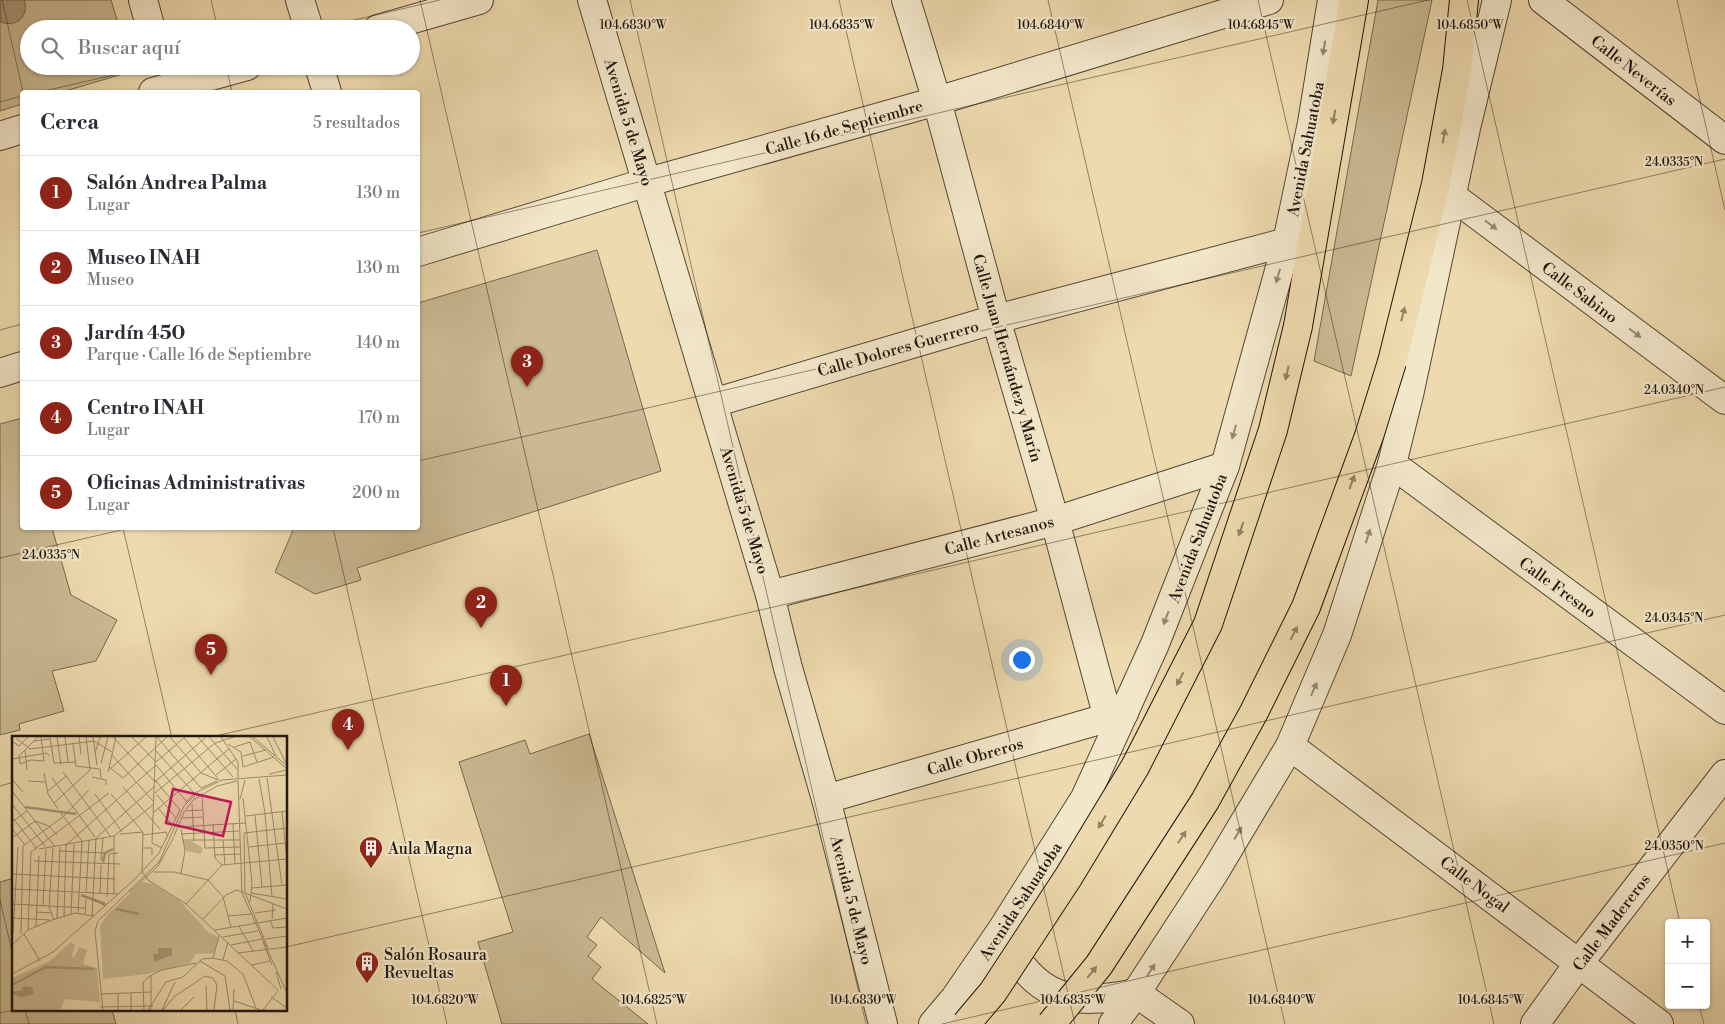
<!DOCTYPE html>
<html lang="es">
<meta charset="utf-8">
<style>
:root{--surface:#fff;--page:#f2f2f3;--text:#2b2b33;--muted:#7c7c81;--line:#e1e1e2;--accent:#8f2418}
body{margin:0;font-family:"Libre Bodoni",serif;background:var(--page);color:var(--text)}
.controls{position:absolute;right:15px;bottom:15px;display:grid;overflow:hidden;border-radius:5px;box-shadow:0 1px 4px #0004}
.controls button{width:45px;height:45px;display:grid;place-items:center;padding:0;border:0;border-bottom:1px solid var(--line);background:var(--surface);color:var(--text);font:25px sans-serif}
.you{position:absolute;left:1021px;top:659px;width:18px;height:18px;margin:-12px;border:4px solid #fff;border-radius:50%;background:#1a73e8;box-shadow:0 0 0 8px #1a73e833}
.badge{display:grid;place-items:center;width:32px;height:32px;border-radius:50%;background:var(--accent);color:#fff;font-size:16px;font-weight:700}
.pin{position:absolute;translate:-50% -41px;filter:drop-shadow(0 1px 2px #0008)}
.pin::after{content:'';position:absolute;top:26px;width:18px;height:15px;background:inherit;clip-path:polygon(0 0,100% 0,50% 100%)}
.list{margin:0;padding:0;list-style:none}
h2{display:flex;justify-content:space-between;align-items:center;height:65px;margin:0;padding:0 20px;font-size:21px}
h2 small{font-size:16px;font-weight:400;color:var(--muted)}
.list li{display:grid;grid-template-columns:32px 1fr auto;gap:15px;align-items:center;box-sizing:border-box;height:75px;padding:0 20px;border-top:1px solid var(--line)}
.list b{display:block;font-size:19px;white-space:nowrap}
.list p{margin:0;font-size:16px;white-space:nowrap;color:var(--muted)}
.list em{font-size:16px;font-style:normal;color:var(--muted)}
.icon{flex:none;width:28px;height:28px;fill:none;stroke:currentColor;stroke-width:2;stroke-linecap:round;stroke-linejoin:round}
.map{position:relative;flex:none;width:1725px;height:1024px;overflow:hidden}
.search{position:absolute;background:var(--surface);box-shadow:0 1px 4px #0004;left:20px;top:20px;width:400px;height:55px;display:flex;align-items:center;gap:12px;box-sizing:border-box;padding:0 18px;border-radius:28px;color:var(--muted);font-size:19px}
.panel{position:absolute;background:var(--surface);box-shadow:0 1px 4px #0004;left:20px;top:90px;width:400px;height:440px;border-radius:5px}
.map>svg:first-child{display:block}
.green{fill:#cab992;stroke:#74684f}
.water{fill:#a79777;stroke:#70634c}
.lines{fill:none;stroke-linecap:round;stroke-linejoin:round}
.minor-casing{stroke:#524734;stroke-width:30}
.major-casing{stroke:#1e160c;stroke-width:30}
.minor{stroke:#f3e7ca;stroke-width:28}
.major{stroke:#eddaae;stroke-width:28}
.major-bridge-casing{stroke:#1e160c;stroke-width:30;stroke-linecap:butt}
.major-bridge{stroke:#eddaae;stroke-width:28}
.oneway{fill:#938974}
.oneway2{fill:#908265}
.ticks{fill:none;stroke:#1e160c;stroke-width:1;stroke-opacity:0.45}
.labels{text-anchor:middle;stroke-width:4.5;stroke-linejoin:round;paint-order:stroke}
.street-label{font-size:16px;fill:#1e160c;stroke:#f3e7ca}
.poi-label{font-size:16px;fill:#1e160c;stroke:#f3e7ca;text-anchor:start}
.inset-river{fill:none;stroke:#a79777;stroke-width:2.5}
.inset-road{fill:none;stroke:#9a8c6d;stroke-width:1}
.view{fill:#c2185b;fill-opacity:0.15;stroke:#c2185b;stroke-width:2.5}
.inset-edge{fill:none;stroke:#1e160c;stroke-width:2.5}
.ticks-label{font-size:12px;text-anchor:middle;fill:#1e160c;stroke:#f3e7ca;stroke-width:4.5;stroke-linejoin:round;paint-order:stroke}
</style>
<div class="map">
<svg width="1725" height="1024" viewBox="0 0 1725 1024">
<rect width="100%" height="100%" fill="#eddaae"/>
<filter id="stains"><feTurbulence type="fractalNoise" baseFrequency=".004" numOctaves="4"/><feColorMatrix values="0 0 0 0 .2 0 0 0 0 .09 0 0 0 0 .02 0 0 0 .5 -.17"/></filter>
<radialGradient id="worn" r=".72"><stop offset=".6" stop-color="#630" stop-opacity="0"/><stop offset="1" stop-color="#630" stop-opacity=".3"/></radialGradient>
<g class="green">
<path d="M0 0H111L120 29H29V66H131L133 71 62 92H22V104L0 111Z"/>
<path d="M1378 0H1432L1351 376 1314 361Z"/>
<path d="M597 250 661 471 357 568 361 580 315 594 275 572 294 528H418V303Z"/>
<path d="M22 418V528H52L71 595 117 620 96 661 52 671 64 711 19 724 20 730 0 735V424Z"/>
<path d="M589 734 665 973 601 917 587 937 597 945 588 956 601 967 592 979 648 1024H502L478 942 513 932 459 762 525 740 530 754Z"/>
<path d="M14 878V1010H112L116 1024H0V882Z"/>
</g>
<path class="water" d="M0 0H24C30 16 16 28 1 22Z"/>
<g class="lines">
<g class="minor-casing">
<g id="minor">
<path d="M143 0 151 29"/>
<path d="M300 0 309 29"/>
<path d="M592 0 770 595 788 668 826 799 883 1024"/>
<path d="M906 0 937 101 996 319 1055 521 1108 718"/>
<path d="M1543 0 1725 140"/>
<path d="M378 29 479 0"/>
<path d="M319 66 327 92"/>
<path d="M153 92 247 66"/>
<path d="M0 136 22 129"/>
<path d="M1440 187 1725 400"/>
<path d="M418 252 648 182 937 101 1269 0"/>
<path d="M0 373 22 366"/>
<path d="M713 403 996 319 1287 242"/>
<path d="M1392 464 1725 710"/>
<path d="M770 595 1055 521 1225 466"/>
<path d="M1290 746 1659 1024"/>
<path d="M826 799 1124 713"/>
<path d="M1004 937C1035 999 1071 1007 1136 993L1180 1024"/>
<path d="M933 1024 955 998 1001 931 1085 798 1155 644 1225 466 1287 242 1312 123 1332 0"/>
<path d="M1113 1024 1136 993 1214 873 1290 746 1337 635 1392 464 1409 395 1466 128 1497 0"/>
<path d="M1535 1024 1579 963 1725 774"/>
</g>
</g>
<g class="major-casing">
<g id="major">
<path d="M1298 326 1354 0"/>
<path d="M1392 362 1436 184 1457 70 1464 0"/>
</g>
</g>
<use href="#minor" class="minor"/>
<use href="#major" class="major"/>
<g class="major-bridge-casing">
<g id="major-bridge">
<path d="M966 1024 993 992 1069 876 1135 767 1208 624 1273 430 1298 326"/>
<path d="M1051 1024 1099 965 1205 801 1254 712 1306 607 1369 436 1392 362"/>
</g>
</g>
<use href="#major-bridge" class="major-bridge"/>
</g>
<defs><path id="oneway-solid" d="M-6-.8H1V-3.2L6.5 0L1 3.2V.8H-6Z" transform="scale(1.25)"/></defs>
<g class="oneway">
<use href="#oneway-solid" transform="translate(1324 48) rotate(99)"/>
<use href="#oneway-solid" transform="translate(1491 225) rotate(37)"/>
<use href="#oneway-solid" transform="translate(1278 276) rotate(106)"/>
<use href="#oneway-solid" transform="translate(1635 333) rotate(37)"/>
<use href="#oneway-solid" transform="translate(1234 432) rotate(106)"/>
<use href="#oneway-solid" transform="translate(1368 536) rotate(-72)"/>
<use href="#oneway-solid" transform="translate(1166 618) rotate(111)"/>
<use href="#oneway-solid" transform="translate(1314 689) rotate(-67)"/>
<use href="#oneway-solid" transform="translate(1238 833) rotate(-59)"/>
<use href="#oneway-solid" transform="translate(1151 970) rotate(-57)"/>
</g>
<g class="oneway2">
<use href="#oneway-solid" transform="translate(1334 117) rotate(100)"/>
<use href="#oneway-solid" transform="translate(1444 136) rotate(-80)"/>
<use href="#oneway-solid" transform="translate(1403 314) rotate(-76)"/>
<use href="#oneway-solid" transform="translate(1287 373) rotate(103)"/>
<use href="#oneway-solid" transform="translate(1352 482) rotate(-70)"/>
<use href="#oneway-solid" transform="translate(1241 529) rotate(109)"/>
<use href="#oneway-solid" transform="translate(1294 633) rotate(-63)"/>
<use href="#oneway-solid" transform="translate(1180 679) rotate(117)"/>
<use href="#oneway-solid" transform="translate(1102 822) rotate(121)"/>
<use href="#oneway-solid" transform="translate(1182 837) rotate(-57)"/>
<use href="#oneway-solid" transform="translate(1092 972) rotate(-51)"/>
</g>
<path class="ticks" d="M2 0 23 92M211 0 218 29M420 0 657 1024M630 0 866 1024M839 0 1075 1024M1048 0 1285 1024M1258 0 1494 1024M1467 0 1680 923M1677 0 1725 210M316 29 440 0M226 66 232 92M40 92 153 66M0 102 22 96M418 233 1428 0M0 330 22 324M418 461 1725 159M123 528 172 738M333 528 447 1024M0 558 130 528M207 738 1725 387M0 786 14 782M0 900 14 960M286 947 1725 615M1699 1005 1704 1024M25 1010 29 1024M235 1010 238 1024M0 1013 14 1010M942 1024 1725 843"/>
<defs>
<g id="building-pin" transform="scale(1.25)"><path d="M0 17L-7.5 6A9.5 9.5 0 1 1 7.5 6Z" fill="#8f2418" stroke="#f3e7ca"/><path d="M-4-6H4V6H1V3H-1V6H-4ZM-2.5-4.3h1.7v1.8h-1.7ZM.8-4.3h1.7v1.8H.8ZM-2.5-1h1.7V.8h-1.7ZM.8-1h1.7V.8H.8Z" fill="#fff"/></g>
</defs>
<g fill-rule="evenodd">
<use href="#building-pin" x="371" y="848"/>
<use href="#building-pin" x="367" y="963"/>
</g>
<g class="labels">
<g class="street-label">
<text transform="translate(1634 70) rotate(38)" y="6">Calle Neverías</text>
<text transform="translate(629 122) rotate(73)" y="6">Avenida 5 de Mayo</text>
<text transform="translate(844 127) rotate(-16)" y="6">Calle 16 de Septiembre</text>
<text transform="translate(1305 149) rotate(-79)" y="6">Avenida Sahuatoba</text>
<text transform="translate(1580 292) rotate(37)" y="6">Calle Sabino</text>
<text transform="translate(898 348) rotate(-16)" y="6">Calle Dolores Guerrero</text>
<text transform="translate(1008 358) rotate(74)" y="6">Calle Juan Hernández y Marín</text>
<text transform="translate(745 510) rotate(73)" y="6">Avenida 5 de Mayo</text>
<text transform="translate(999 535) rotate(-15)" y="6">Calle Artesanos</text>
<text transform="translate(1197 538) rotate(-69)" y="6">Avenida Sahuatoba</text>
<text transform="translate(1558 587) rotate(36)" y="6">Calle Fresno</text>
<text transform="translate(975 756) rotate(-16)" y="6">Calle Obreros</text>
<text transform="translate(1475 884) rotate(37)" y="6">Calle Nogal</text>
<text transform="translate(852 900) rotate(76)" y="6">Avenida 5 de Mayo</text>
<text transform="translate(1020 901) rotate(-57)" y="6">Avenida Sahuatoba</text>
<text transform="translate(1611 922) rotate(-53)" y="6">Calle Madereros</text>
</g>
<g class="poi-label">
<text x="388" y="854">Aula Magna</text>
<text x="384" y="960">Salón Rosaura<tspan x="384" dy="18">Revueltas</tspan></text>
</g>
</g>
<g transform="translate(12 736)">
<rect width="275" height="275" fill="#eddaae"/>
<path d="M170 103H176L191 112 189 118 174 115ZM130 146 141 148 168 165 196 196 206 201 202 217 184 218 178 227 135 238 91 243 88 190 95 179ZM59 206 63 209 60 219 62 222 67 211 75 214 71 228 85 232 88 266 53 263 48 274H0V242L38 225Z" fill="#cab992"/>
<path d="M146 212H160V219L142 226 141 217 146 218ZM12 250 20 251 22 258 9 261 0 258V255H8Z" fill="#a79777"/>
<path class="inset-river" d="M13 71 64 78M91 126 93 117 101 113M69 159 93 168M104 173 127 178M0 249 34 231 82 233"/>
<path class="inset-road" d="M38 1 42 27 63 26M45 1 49 29M53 1 56 26M67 1 69 18M81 1 85 29M101 1 143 46 194 1M120 1 144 26 173 1M144 1 140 107 150 112M145 1 189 52M158 1 189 37 206 44M186 1 221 41M197 1 225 33M209 1 226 26M238 1 275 33M241 1 275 30M255 1 264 20M261 1 274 27M4 2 18 13 82 5 100 16M172 2 207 44M0 5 7 10 16 1M22 5 38 3M238 6 245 26M61 7 64 30 88 33 89 42M216 8 229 16 231 31 262 21M222 11 238 6M13 14 15 34M144 15 183 58M83 17 88 1M100 19 142 66M231 20 254 14M0 23 35 17 37 20M89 27 96 1M8 28 19 24 32 25 29 1M8 28 7 20 26 1M97 31 111 42 155 1M98 33 134 1M51 36 99 101M96 36 104 1M32 37 36 58 46 73M257 38 275 34M204 39 224 23M80 41 94 44V49M40 42 83 101M226 42V26M255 42 270 149M0 43 11 56M247 43 253 77 260 161M143 44 168 74M226 44 230 157 275 257M16 45 33 46M111 51 148 93M189 52 205 45M0 55 43 111M35 56 54 40M143 57 203 7 222 1M190 57 193 112 228 111M83 58 110 96M99 58 131 96M145 59 164 82M231 62 240 147 238 166M183 63 205 50 225 45M228 63 233 44M42 67 78 34 74 1M173 67 185 55M0 68 33 110M180 68 182 105M146 72 161 90M174 75 190 74M48 76 70 105 66 177M142 76 218 12M270 76 275 124M243 79 250 151M234 80 275 75M0 81 25 113M170 82 191 81M0 86 15 75M221 87 223 128M201 88 203 122 210 129M166 91 234 87M0 93 13 109M169 93 173 115 169 137M108 98 131 96M169 98 227 95M131 99 154 96 156 101M162 100 172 76 183 62M0 102 23 85 37 90 45 99M84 102 143 50M178 104H228M211 104 213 129M237 111 274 107M41 112 37 171 42 184M131 112H140V119M27 113 102 100 142 68M48 115 93 117M202 119 228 118M22 125 108 128M89 125 91 102M130 136 131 96M130 136 136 144 174 168 266 254M142 136H162L196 144 211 161 219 191M0 138 103 143M240 152 275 149M0 153 106 158M118 156 146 130 162 101M74 157 77 104M239 157 275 163M88 158 89 129M102 158V100M95 161 97 118 106 117M80 163 94 170M0 168 73 172M174 168 210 129 275 123M31 169 34 113M24 176 40 177M243 177 264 174M59 178 62 108M73 178 74 163M80 180 84 102M216 180 239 178M52 181 54 109 144 29 174 65M0 182 38 184M45 182 48 111M260 183 261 168M190 184 214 159 225 154 275 173M258 184 261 192 275 191M227 190 241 215M24 191 27 120M16 194 19 116 97 57M203 194 275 182M1 197 6 111M9 197 11 110 52 80 77 54M12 198 28 225M211 201 246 195M254 203 275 200M251 206 260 229M0 209 16 194 40 184 63 177 82 180M219 209 250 203M256 212 233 157 232 97 275 92M226 217 275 211M201 222 207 200M211 224 216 206M188 225 213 240 218 274M240 229 258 225M264 236 269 253M0 238 41 216 123 143 147 117 168 74M139 240V274M194 250 195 274M106 257V274M119 257V274M89 258 139 256M259 261 275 272M222 265 249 274M88 271 141 270M91 274 83 195 86 185 147 126 172 70 187 55 210 44 275 39M132 274 131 247 136 241 150 234 184 227M136 274 154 246 171 241 190 223 200 222 215 225 231 238 244 272M150 274 163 246M151 274 163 260 193 240 201 242 205 249 202 274M169 274 182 261M221 274 222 253M251 274 266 255"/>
<path class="view" d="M161 53 219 66 211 100 154 87Z"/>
<rect width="275" height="275" class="inset-edge"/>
</g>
<g class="ticks-label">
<text x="633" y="29">104.6830°W</text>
<text x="842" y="29">104.6835°W</text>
<text x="1051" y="29">104.6840°W</text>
<text x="1261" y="29">104.6845°W</text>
<text x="1470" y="29">104.6850°W</text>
<text x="1674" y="166">24.0335°N</text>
<text x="1674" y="394">24.0340°N</text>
<text x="51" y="559">24.0335°N</text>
<text x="1674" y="622">24.0345°N</text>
<text x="1674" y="850">24.0350°N</text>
<text x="445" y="1004">104.6820°W</text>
<text x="654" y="1004">104.6825°W</text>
<text x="863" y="1004">104.6830°W</text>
<text x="1073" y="1004">104.6835°W</text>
<text x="1282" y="1004">104.6840°W</text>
<text x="1491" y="1004">104.6845°W</text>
</g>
<rect width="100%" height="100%" filter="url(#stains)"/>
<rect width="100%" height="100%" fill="url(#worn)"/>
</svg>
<div class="controls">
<button>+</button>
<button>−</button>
</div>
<div class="you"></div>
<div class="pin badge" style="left:506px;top:706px">1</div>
<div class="pin badge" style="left:481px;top:628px">2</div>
<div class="pin badge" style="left:527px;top:387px">3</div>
<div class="pin badge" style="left:348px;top:750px">4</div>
<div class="pin badge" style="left:211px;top:675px">5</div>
<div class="search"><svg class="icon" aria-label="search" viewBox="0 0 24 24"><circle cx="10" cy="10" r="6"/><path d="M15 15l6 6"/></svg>Buscar aquí</div>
<section class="panel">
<h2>Cerca<small>5 resultados</small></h2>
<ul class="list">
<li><span class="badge">1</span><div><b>Salón Andrea Palma</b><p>Lugar</p></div><em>130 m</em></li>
<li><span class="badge">2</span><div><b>Museo INAH</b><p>Museo</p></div><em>130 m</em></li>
<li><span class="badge">3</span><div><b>Jardín 450</b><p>Parque · Calle 16 de Septiembre</p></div><em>140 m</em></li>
<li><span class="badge">4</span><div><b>Centro INAH</b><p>Lugar</p></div><em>170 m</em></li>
<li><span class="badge">5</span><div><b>Oficinas Administrativas</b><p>Lugar</p></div><em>200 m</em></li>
</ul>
</section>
</div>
